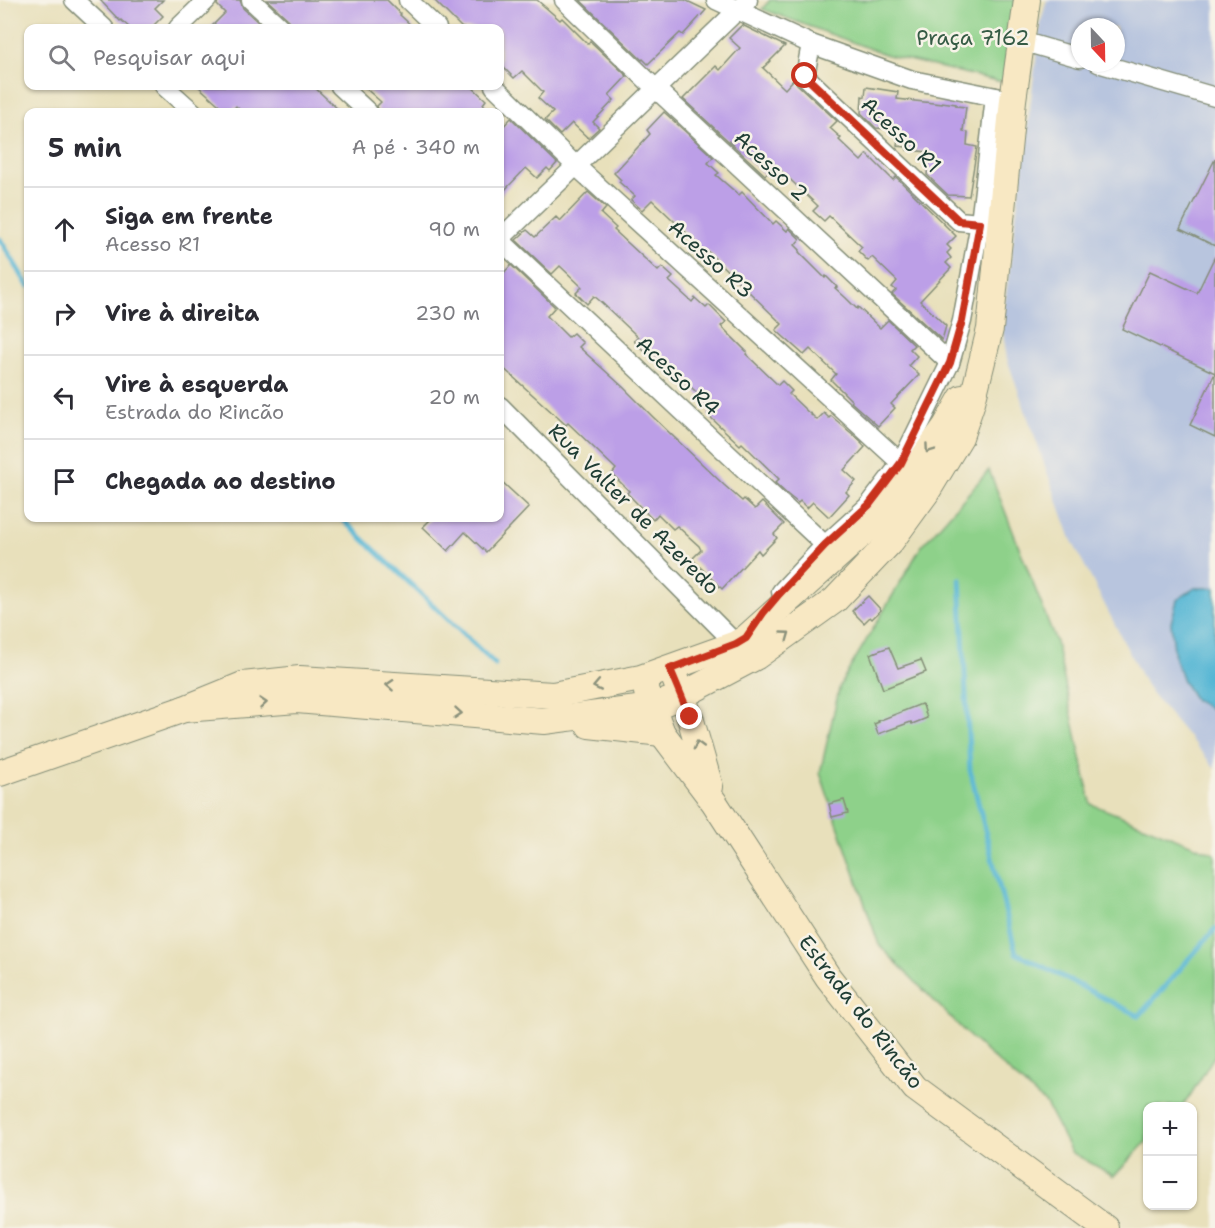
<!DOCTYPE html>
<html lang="pt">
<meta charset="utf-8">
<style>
:root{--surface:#fff;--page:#f7f7f7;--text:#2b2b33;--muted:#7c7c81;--line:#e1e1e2}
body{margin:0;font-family:"Shantell Sans",sans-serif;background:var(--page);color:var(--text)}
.controls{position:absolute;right:18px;bottom:18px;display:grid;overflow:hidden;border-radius:12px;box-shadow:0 2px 4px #0004}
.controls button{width:54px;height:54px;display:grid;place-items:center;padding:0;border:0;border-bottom:2px solid var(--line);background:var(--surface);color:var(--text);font:30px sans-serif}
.compass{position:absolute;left:1071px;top:18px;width:54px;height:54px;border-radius:50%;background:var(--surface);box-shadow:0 2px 4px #0004;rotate:158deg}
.stop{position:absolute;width:18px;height:18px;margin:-14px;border:4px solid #c8321e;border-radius:50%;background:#fff}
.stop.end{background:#c8321e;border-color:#fff;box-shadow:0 2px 6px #0008}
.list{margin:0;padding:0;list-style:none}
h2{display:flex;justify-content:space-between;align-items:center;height:78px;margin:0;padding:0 24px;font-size:26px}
h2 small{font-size:20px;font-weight:400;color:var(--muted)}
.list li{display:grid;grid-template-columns:39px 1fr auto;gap:18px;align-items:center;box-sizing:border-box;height:84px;padding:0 24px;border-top:2px solid var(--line)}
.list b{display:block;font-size:22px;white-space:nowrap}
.list p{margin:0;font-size:20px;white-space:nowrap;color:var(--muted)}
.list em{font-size:20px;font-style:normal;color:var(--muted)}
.icon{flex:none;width:33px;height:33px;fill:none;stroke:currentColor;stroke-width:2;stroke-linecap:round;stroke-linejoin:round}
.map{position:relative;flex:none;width:1215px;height:1228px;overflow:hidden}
.search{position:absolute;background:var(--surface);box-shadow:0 2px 4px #0004;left:24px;top:24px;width:480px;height:66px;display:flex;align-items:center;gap:15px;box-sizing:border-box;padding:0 21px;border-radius:12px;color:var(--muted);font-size:22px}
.panel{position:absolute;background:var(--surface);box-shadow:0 2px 4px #0004;left:24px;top:108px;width:480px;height:414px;border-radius:12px}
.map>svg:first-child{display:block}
.industrial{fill:#b8c5de;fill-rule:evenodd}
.green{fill:#8ed18a;stroke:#56875f;stroke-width:1.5}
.water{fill:#55b6d4;stroke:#3a7a84;stroke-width:1.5}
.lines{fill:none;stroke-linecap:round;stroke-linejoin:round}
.stream{stroke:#55b6d4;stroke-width:5}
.building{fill:#bc9fe7}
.street-casing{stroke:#848e78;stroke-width:21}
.secondary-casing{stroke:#848e78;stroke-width:28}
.street{stroke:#fff;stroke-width:18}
.secondary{stroke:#f8e8c3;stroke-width:26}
.oneway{stroke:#8c927c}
.route{stroke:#c8321e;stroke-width:8}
.labels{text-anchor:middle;stroke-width:5;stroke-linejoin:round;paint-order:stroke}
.park-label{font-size:21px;fill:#355b45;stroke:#f7f3e8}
.street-label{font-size:21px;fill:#1f3d34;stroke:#f7f3e8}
</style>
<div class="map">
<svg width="1215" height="1228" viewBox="0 0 1215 1228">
<rect width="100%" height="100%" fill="#f7f3e8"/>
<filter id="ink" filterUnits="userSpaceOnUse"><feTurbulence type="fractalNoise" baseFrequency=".0167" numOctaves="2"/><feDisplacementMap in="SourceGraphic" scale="12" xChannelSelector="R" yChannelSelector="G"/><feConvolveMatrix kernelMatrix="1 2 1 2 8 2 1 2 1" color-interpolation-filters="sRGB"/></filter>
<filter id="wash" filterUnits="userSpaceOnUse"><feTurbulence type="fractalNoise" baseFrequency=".008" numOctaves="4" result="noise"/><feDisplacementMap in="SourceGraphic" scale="24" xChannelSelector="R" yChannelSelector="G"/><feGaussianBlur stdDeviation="1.35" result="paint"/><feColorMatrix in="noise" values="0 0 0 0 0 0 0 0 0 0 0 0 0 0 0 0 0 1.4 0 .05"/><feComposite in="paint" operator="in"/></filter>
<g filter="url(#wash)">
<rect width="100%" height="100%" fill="#e8e0bb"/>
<path class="industrial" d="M1047 0H1215V768L1148 689 1071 539 1007 359 1002 326 1041 21ZM1080 27H1116V63H1080Z"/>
<g class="green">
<path d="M770 0H1017L1006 83 887 55 762 9Z"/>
<path d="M989 470 1056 642 1091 804 1215 854V1055L1188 1099 1181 1106H1148L1147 1141 1114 1176 1071 1152 1046 1104 973 1040 879 945 820 773 840 685 921 547Z"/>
</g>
<path class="water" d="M1195 588H1215V711L1195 700 1183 681 1175 658 1171 623 1177 600Z"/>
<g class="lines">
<g class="stream">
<path d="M0 239 28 286"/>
<path d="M341 518 495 664"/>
<path d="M960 579 970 770 1016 953 1139 1016 1215 929"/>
</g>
</g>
<g id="blocks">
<g class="building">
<path d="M100 0H163L155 8 163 16 151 28H130L121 20 120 21Z"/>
<path d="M218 0H240L243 8 261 25 258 28H210L225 13 217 5Z"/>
<path d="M267 0H387L401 14 400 15 414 28H292L289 20Z"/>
<path d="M434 0H537L560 20 562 18 588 44 590 41 627 76 609 95 614 100 593 122 599 128 588 138 572 123 560 135 545 120 553 112 538 98 543 92 522 71 514 78 500 64V28H462Z"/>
<path d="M580 0H685L706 10 683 35 680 33 648 64 643 59 642 60Z"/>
<path d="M742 25 785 46 763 68 785 89 794 79 797 84 837 121 830 128 841 138 839 140 861 161 867 154 893 180 896 177 956 236 947 245 951 249 947 253 951 258 946 263 951 268 920 301 946 326 942 340 892 294 896 290 892 287 897 281 872 257 868 261 858 251 862 247 829 216 824 221 813 211 818 206 775 165 765 175 683 99 716 66 720 70 740 48 729 38Z"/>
<path d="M198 86H313L341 112H242L236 106 231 112H227Z"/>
<path d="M363 86H471L486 100 483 104 491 112H455L452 108 448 112H379L377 106 381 102Z"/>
<path d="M866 87 898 92 897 99 942 104V102L956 104V106L966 107 963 131 968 132 967 145 977 147 969 196 948 195 927 175 929 152 907 150V147L897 146 899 130 876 128 861 113 862 96 865 97Z"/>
<path d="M664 112 713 157 708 163 719 173 716 175 739 195 742 192 773 224 776 221 787 231 789 228 800 239 795 245 800 250 799 252 825 278 826 276 837 287 835 288 846 298 857 309 858 307 880 328 888 320 914 345 910 349 917 356 909 365 919 375 891 404 895 408 878 426 851 402 852 401 831 380 836 374 810 349 804 355 776 330 782 324 707 251 704 255 692 244 695 241 652 200 642 210 631 200 635 196 619 182 621 180 614 173 650 134 647 130Z"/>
<path d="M511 118 557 163 550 171 547 168 537 178 526 168 500 195V130Z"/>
<path d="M1215 159V246L1180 229Z"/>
<path d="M588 192 606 208 601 214 616 228 614 230 658 271 662 267 673 277 669 281 692 302 695 298 706 308 709 305 726 322 721 326 747 352 746 354 778 385 782 381 792 391 789 394 811 415V414L817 420 824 413 829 418 831 416 862 442 861 443 865 447 844 470 856 481 846 492 849 495 829 517 813 502 807 508 800 501 798 503 788 495 775 483 779 479 742 443 740 445 708 415 713 409 707 404 708 403 648 347 644 351 634 341 638 337 600 301 594 296 587 304 576 293 582 287 560 266 552 274 516 240 527 230 535 237 556 217 560 221Z"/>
<path d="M1215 256V373L1122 329 1150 271 1197 293Z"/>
<path d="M511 265 555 307 547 316 568 337 573 333 583 343 579 347 623 387 653 417 724 485 742 501 744 499 755 509 762 502 784 524 774 534 777 538 761 554 758 550 722 589 692 559 701 550 699 546 677 526 673 529 658 514 653 520 627 493 629 491 612 474 616 469 568 423 566 425 500 365V277Z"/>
<path d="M1215 373V437L1190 425Z"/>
<path d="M500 480 529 507 486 552 465 532 448 551 423 527 432 518H500Z"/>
<path d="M868 596 881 610 872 619 870 617 864 623 852 611Z"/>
<path d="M889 647 898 668 921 660 926 672 883 689 870 654Z"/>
<path d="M921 704 923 705 927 718 912 724 911 722 878 734 874 724 879 722 878 721Z"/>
<path d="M844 800 848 813 832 817 829 804Z"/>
</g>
</g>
</g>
<g filter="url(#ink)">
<use href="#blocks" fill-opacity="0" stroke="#848e78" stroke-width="1.5"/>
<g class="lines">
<g class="street-casing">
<g id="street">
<path d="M74 0 104 28"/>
<path d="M251 0 281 28"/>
<path d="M408 0 437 28"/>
<path d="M564 0 656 89 950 363"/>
<path d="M716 0 811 44 912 80 1006 99"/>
<path d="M178 28 207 0"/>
<path d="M1021 41 1080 58"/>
<path d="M811 44 805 76 959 221 989 224"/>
<path d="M1098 63 1215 97"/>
<path d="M164 86 193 112"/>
<path d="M340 86 368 112"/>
<path d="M494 86 576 166 901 463"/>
<path d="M500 239 748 0"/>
<path d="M500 240 825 545"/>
<path d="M500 406 736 644"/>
<path d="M781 592 825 545 869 505 901 463 950 363 962 321 980 223 995 97"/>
</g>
</g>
<g class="secondary-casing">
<g id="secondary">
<path d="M675 679 690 717 710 787"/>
<path d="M647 692 662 733 714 802 828 977 915 1088 1105 1228"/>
<path d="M184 709 297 700 544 721 653 707 681 696 757 656 835 600 891 541 926 493 960 437 972 402 990 329 1013 100 1027 0"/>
<path d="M589 725 662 733"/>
<path d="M0 773 184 709 243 685 300 679 553 695 641 678 736 644 746 638 882 516 946 426 962 398"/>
</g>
</g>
<use href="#street" class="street"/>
<use href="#secondary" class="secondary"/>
</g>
<defs><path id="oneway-chevron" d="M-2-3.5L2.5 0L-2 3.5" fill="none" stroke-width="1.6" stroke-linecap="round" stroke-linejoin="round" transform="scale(1.5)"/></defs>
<g class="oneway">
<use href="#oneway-chevron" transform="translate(929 449) rotate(125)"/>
<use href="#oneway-chevron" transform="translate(786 635) rotate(-36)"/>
<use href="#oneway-chevron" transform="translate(390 685) rotate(-176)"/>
<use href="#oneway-chevron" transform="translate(597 686) rotate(169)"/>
<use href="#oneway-chevron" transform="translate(263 703) rotate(-5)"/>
<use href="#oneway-chevron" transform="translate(458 713) rotate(5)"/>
<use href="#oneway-chevron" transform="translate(698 745) rotate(-106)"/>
</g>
</g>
<g class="lines" filter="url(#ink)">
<path class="route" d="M690 717 670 669 736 644 746 638 763 613 779 594 825 545 869 505 901 463 950 363 962 321 980 223 959 221 805 76"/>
</g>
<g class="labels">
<g class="park-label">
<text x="973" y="45">Praça 7162</text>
</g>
<g class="street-label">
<text transform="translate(901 135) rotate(43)" y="7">Acesso R1</text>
<text transform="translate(771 166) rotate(43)" y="7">Acesso 2</text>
<text transform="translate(711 259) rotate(42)" y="7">Acesso R3</text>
<text transform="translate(678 376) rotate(43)" y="7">Acesso R4</text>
<text transform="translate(634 509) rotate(45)" y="7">Rua Valter de Azeredo</text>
<text transform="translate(861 1012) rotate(52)" y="7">Estrada do Rincão</text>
</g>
</g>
</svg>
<div class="controls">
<button>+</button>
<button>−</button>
</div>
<svg class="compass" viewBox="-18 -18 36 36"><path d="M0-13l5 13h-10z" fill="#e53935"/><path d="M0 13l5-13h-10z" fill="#7c7c81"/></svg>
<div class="stop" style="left:805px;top:76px"></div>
<div class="stop end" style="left:690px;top:717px"></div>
<div class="search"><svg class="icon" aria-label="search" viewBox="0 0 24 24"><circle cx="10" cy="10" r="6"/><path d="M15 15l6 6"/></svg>Pesquisar aqui</div>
<section class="panel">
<h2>5 min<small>A pé · 340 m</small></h2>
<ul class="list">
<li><svg class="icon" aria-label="ahead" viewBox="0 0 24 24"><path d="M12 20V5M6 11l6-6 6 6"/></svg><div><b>Siga em frente</b><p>Acesso R1</p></div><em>90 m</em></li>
<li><svg class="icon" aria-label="right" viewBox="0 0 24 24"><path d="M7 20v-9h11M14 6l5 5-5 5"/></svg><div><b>Vire à direita</b></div><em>230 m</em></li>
<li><svg class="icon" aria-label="left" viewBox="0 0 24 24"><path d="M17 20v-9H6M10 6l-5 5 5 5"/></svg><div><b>Vire à esquerda</b><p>Estrada do Rincão</p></div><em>20 m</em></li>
<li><svg class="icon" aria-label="arrive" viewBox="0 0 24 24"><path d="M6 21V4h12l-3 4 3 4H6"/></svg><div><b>Chegada ao destino</b></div></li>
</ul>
</section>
</div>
